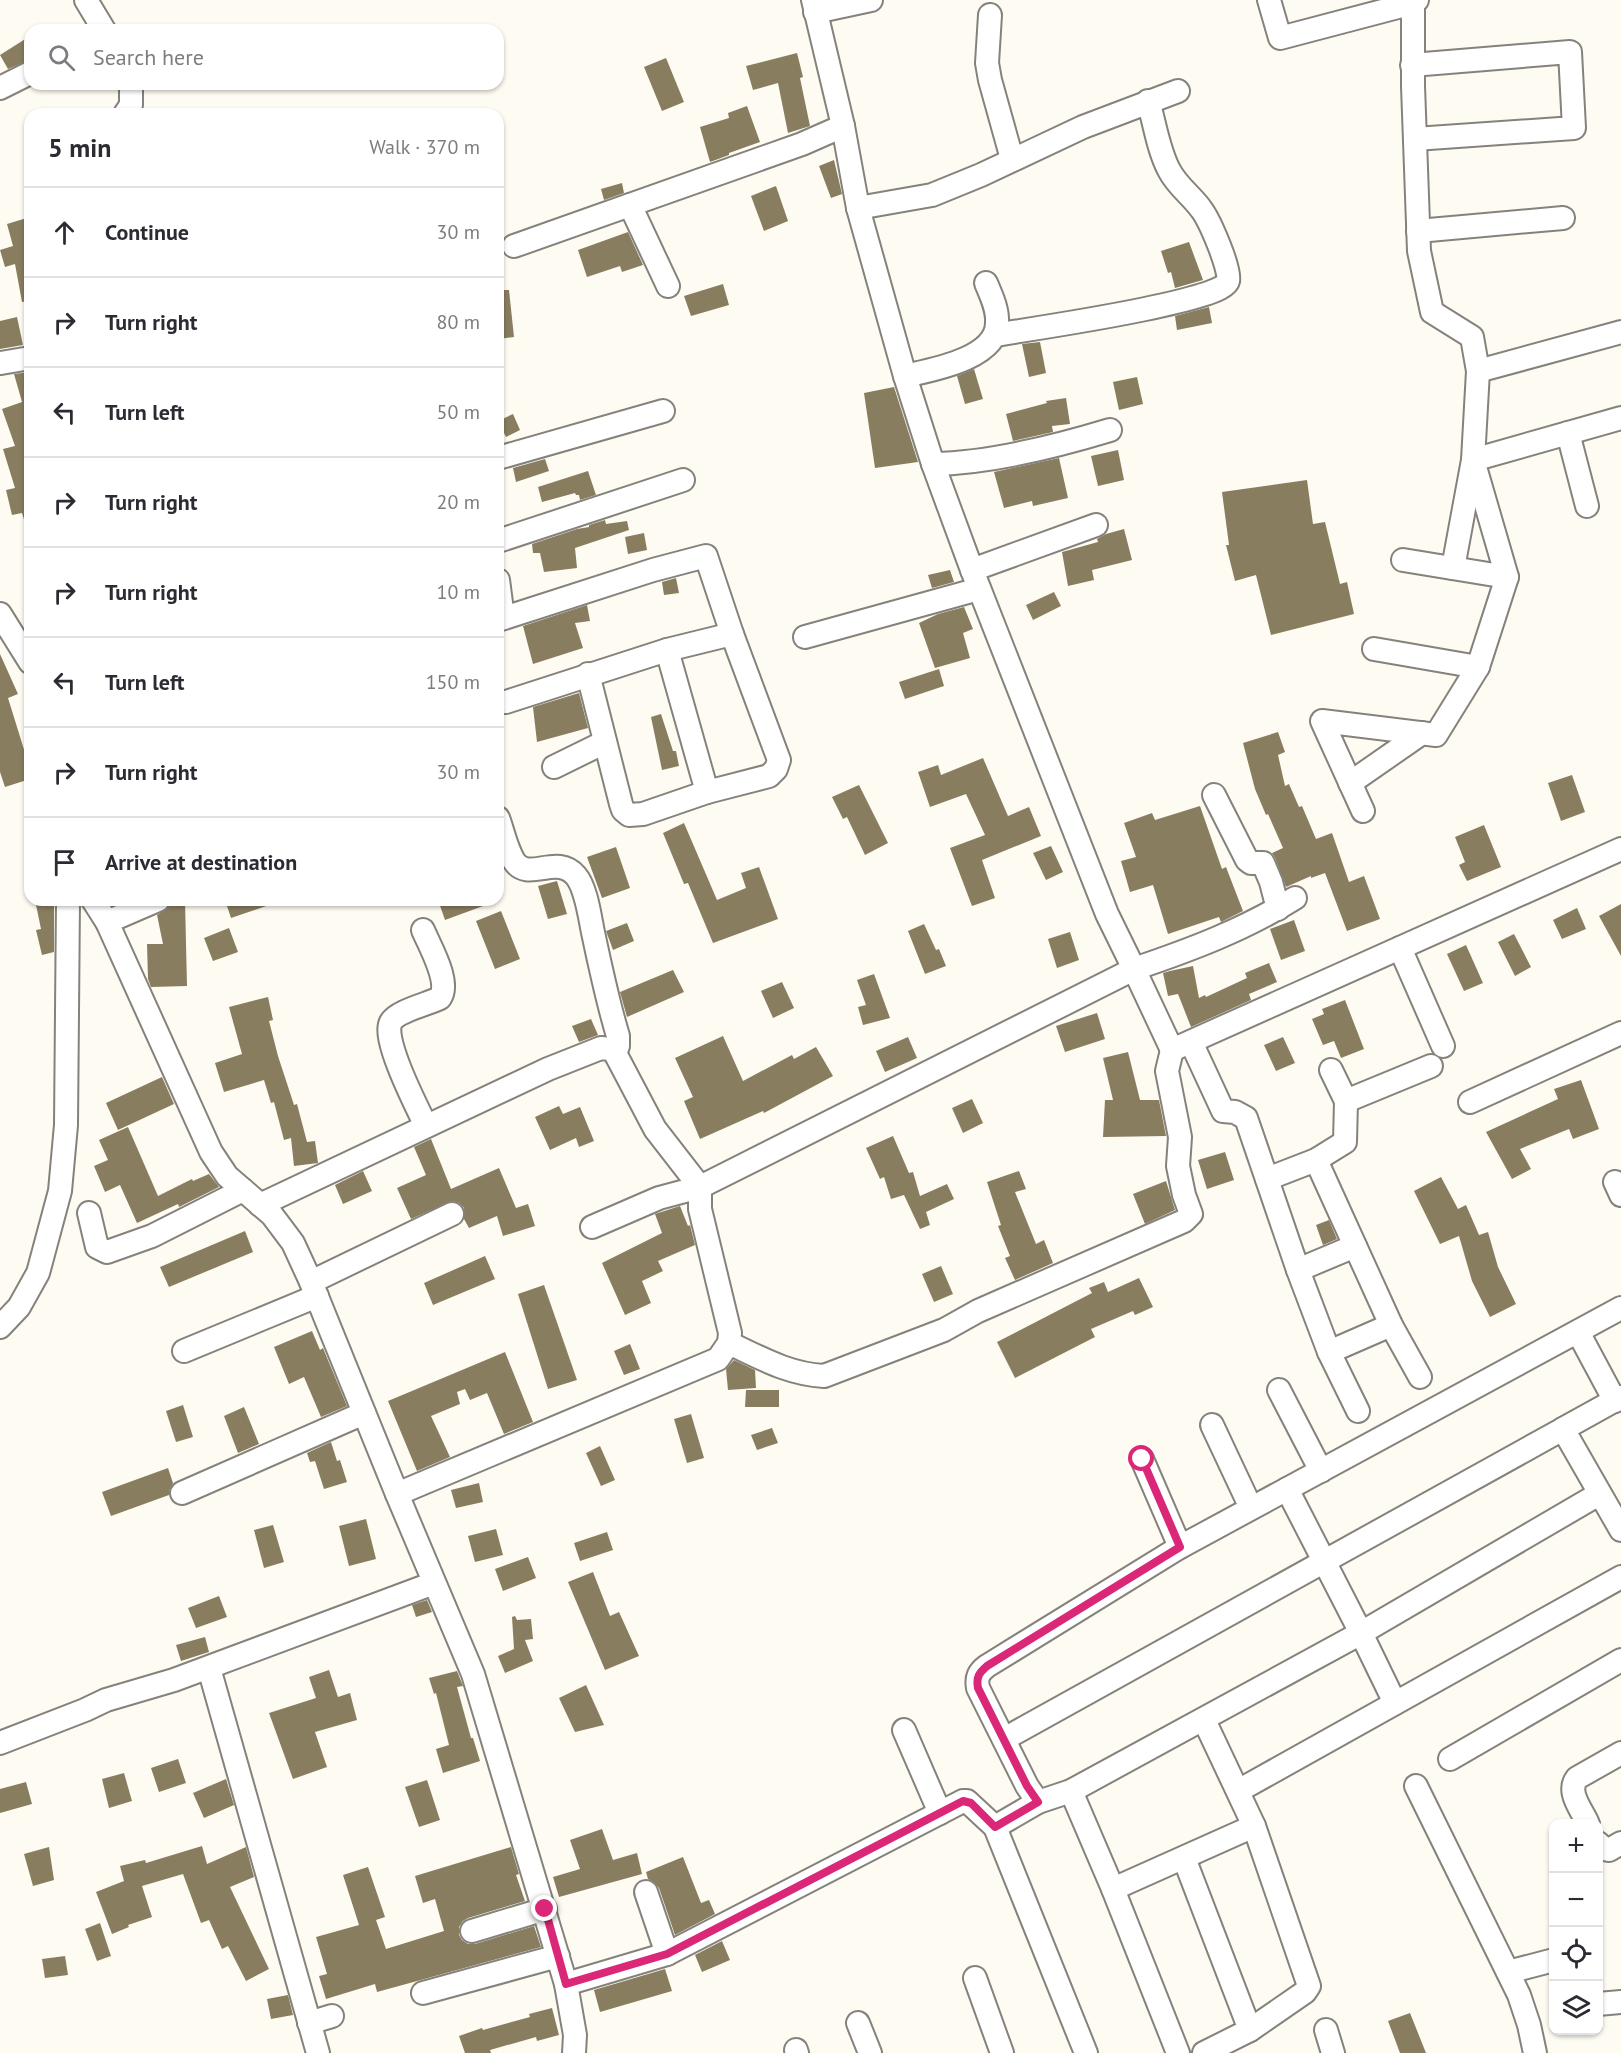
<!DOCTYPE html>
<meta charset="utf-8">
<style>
:root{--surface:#fff;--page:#f7f7f7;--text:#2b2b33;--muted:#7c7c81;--line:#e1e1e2}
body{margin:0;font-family:"PT Sans",sans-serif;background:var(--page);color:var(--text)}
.controls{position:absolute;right:18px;bottom:18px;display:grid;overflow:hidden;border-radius:12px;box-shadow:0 2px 4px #0004}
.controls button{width:54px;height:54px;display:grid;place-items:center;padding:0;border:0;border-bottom:2px solid var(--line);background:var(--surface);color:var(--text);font:30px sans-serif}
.stop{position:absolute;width:18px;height:18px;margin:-14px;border:4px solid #db2777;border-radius:50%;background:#fff}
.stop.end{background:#db2777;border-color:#fff;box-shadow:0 2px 6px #0008}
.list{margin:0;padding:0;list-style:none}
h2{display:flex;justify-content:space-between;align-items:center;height:78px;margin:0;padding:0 24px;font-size:26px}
h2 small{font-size:20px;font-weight:400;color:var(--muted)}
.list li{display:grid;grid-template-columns:39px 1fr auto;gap:18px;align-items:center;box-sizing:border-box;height:90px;padding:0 24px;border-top:2px solid var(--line)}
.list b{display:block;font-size:22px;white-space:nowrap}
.list em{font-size:20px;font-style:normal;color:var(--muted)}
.icon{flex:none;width:33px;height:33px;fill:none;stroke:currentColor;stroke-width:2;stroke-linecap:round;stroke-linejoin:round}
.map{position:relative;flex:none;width:1621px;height:2053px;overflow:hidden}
.search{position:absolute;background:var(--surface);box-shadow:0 2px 4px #0004;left:24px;top:24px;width:480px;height:66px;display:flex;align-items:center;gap:15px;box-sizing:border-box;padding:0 21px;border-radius:18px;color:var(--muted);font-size:22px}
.panel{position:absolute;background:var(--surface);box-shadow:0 2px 4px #0004;left:24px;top:108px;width:480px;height:798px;border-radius:18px}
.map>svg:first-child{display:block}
.building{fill:#897d60}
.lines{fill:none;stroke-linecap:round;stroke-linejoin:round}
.minor-casing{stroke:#85827b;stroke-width:26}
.minor{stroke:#fff;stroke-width:22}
.route{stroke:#db2777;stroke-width:8}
</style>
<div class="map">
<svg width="1621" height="2053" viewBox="0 0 1621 2053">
<rect width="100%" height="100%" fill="#fefbf3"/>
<g class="building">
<path d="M30 36V60L8 69 0 55Z"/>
<path d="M797 53 803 77 800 78 810 126 788 133 778 83 753 90 746 66Z"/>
<path d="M666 58 684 102 662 111 644 67Z"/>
<path d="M747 106 760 142 729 153V155L710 162 700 127 729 118 728 113Z"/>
<path d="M834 160 842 194 831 198 819 166Z"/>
<path d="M622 183 624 193 604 200 601 189Z"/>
<path d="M776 186 788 221 764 231 751 196Z"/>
<path d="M30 217V301L22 302 15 264 5 267 0 250 13 246 7 224Z"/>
<path d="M628 232 643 265 622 272 620 266 587 277 578 250Z"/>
<path d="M1189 242 1203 280 1175 288 1171 272 1168 273 1161 251Z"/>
<path d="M723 284 729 305 691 316 684 296Z"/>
<path d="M498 290H509L514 337 498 339Z"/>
<path d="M1209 307 1212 323 1177 330 1175 316Z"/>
<path d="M17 317 23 345 0 349V321Z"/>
<path d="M1040 342 1046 373 1029 377 1022 344Z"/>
<path d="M974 369 983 399 965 404 957 376Z"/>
<path d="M30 372V525L26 526 22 513 12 515 6 490 15 488 3 449 15 446 2 409 22 402 14 374Z"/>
<path d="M1137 377 1143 404 1119 410 1113 382Z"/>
<path d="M894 387 918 462 875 468 864 393Z"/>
<path d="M1066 398 1070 424 1052 426 1053 432 1013 441 1006 414 1047 403 1046 401Z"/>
<path d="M513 414 520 430 506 437 498 421Z"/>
<path d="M1118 450 1124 480 1098 486 1091 456Z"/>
<path d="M1059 458 1068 498 1033 506 1032 501 1004 508 994 472Z"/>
<path d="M545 459 549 471 516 482 513 468Z"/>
<path d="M588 471 596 495 580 500 579 495H576L575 493 542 502 538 487Z"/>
<path d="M1307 480 1313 524 1325 522 1340 584 1347 582 1354 614 1271 635 1256 575 1235 581 1226 545H1229L1222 492Z"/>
<path d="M605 520 606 524 627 521 629 530 575 548 577 568 544 572 540 553H533L532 544 577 529 589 527V525Z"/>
<path d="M1124 529 1132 560 1092 570 1094 580 1068 586 1062 552 1098 542 1097 539 1106 534Z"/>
<path d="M644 533 647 550 628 554 625 537Z"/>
<path d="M950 570 954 582 932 588 928 575Z"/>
<path d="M676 578 679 593 664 595 662 582Z"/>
<path d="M1054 592 1061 606 1033 620 1026 605Z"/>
<path d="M587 605 590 621 575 623 583 648 533 664 523 626Z"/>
<path d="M964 607 973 629 963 633 970 658 935 668 919 623 938 614Z"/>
<path d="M0 654 18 694 8 698 26 756 30 755V779L5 787 0 772Z"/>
<path d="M939 669 944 686 905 699 899 682Z"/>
<path d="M579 693 588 728 537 742 533 707Z"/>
<path d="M661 714 673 751H676L679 766 662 770 651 717Z"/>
<path d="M1278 732 1285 752 1278 755 1285 786 1289 784 1299 807 1302 806 1316 839 1332 833 1349 882 1364 876 1380 919 1347 931 1325 873 1311 878V876L1286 887 1275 858 1272 853 1283 848 1268 814 1266 815 1255 789 1243 743Z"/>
<path d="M983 758 1008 816 1029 807 1041 836 982 860 995 898 972 906 950 848 985 835 966 794 930 807 918 772 938 765 941 775Z"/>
<path d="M1572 775 1585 812 1561 821 1548 783Z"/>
<path d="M859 785 888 843 865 855 847 817 843 819 832 797Z"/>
<path d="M1200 806 1222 869 1226 867 1243 911 1221 922 1219 917 1168 934 1153 885 1130 892 1121 861 1136 857 1124 823 1152 813 1155 820Z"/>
<path d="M684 823 717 900 746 888 741 873 759 867 778 919 713 943 688 883 684 884 663 833Z"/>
<path d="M1484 825 1501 867 1467 881 1459 865 1465 862 1455 837Z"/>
<path d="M1051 846 1063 872 1046 880 1033 853Z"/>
<path d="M616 847 630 888 602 898 587 857Z"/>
<path d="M557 881 567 914 548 919 538 886Z"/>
<path d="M35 900 54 901V952L42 955 36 930 41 929Z"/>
<path d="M178 900H185L187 986 151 987 148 979 147 944H163L157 915 168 908 171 901Z"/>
<path d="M225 900H275V903L231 918Z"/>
<path d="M438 900H494V902L445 920Z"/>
<path d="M1621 904V956L1599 916Z"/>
<path d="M1577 908 1586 929 1562 939 1553 920Z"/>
<path d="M501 911 520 959 495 969 476 921Z"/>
<path d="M1294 920 1305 951 1281 960 1270 929Z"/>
<path d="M627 923 634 941 613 950 606 931Z"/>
<path d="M924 924 936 950 939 949 946 966 925 974 908 931Z"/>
<path d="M229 928 238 952 213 961 204 938Z"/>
<path d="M1070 932 1079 960 1057 968 1048 939Z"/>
<path d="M1514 934 1531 967 1515 976 1498 942Z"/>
<path d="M1466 945 1483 983 1464 991 1447 954Z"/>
<path d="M1269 963 1277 982 1249 994 1251 1000 1191 1027 1178 994 1168 996 1163 973 1170 971 1193 966 1199 998 1205 995 1206 997 1247 978 1245 973Z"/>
<path d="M673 970 684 992 627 1017 620 992Z"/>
<path d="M874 974 890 1018 863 1025 858 1007 866 1005 857 980Z"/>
<path d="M782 982 794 1008 773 1018 761 991Z"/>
<path d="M268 997 273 1020 269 1021 278 1056 294 1105 297 1104 307 1142 315 1141 318 1163 294 1166 291 1138 284 1140 274 1102 271 1103 264 1080 224 1092 215 1063 242 1054 229 1007Z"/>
<path d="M1345 1000 1364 1049 1341 1058 1334 1041 1323 1045 1312 1019 1324 1014 1322 1009Z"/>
<path d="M1097 1013 1105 1039 1065 1052 1056 1026Z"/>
<path d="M591 1019 598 1035 579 1042 572 1026Z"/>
<path d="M723 1036 743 1081 792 1055 794 1059 816 1047 833 1076 764 1113 763 1111 700 1139 684 1101 693 1097 675 1058Z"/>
<path d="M908 1037 917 1058 885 1072 876 1051Z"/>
<path d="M1283 1037 1295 1063 1276 1071 1264 1045Z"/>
<path d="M1128 1052 1140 1100H1159L1166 1136 1103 1137 1105 1100H1113L1103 1058Z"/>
<path d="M162 1077 174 1104 118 1130 106 1103Z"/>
<path d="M1581 1080 1599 1129 1573 1139 1569 1129 1520 1149 1531 1169 1512 1179 1486 1132 1558 1099 1554 1089Z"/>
<path d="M972 1099 983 1123 963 1133 952 1108Z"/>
<path d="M559 1106 563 1114 580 1107 594 1141 579 1147 576 1138 550 1150 535 1117Z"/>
<path d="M128 1127 158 1196 192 1179 193 1181 209 1174 219 1187 179 1207 178 1204 137 1223 120 1185 105 1192 94 1166 108 1160 99 1140Z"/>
<path d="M893 1136 909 1173 913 1172 920 1196 947 1184 954 1199 926 1212 930 1225 920 1229 904 1195 891 1199 884 1177 880 1179 866 1148Z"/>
<path d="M431 1139 451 1189 499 1168 516 1208 528 1204 535 1226 503 1236 497 1216 469 1228 464 1219V1208L459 1203 452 1201 411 1219 397 1188 426 1175 414 1147Z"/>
<path d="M1225 1152 1234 1180 1207 1189 1198 1160Z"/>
<path d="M363 1171 372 1191 343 1204 335 1185Z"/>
<path d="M1019 1171 1026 1189 1015 1192 1036 1244 1044 1240 1053 1263 1015 1280 1005 1258 1010 1256 998 1226 1001 1225 987 1182Z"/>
<path d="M1441 1177 1458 1209 1466 1205 1479 1235 1488 1232 1498 1267 1516 1304 1490 1317 1472 1281 1459 1236 1440 1244 1414 1191Z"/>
<path d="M1166 1181 1175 1210 1145 1224 1133 1194Z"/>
<path d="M680 1206 688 1226 690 1225 695 1245 658 1261 663 1271 642 1281 651 1303 625 1315 602 1263 662 1233 655 1214Z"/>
<path d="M1329 1220 1337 1239 1323 1245 1316 1225Z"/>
<path d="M245 1231 253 1252 169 1287 160 1267Z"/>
<path d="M485 1256 495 1279 433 1305 424 1283Z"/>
<path d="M941 1266 953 1294 934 1302 922 1274Z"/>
<path d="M1139 1278 1153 1307 1135 1315 1133 1311 1091 1329 1095 1337 1015 1378 997 1342 1092 1293 1089 1288 1104 1282 1108 1292Z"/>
<path d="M544 1285 577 1380 548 1389 518 1294Z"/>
<path d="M312 1331 320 1350 323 1348 347 1406 321 1417 304 1377 289 1384 274 1347Z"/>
<path d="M630 1344 640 1369 624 1375 614 1351Z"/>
<path d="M505 1352 533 1422 504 1434 487 1393 470 1400 465 1389 457 1392 460 1404 431 1416 450 1457 417 1471 388 1401Z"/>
<path d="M734 1360 755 1370 756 1388 728 1390 726 1369Z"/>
<path d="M746 1390H779V1407H745Z"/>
<path d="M183 1405 193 1437 176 1442 166 1411Z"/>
<path d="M244 1407 259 1444 238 1453 224 1416Z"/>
<path d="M691 1414 704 1458 687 1463 674 1419Z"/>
<path d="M772 1428 778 1443 757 1450 751 1435Z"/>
<path d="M331 1442 337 1461 340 1460 347 1482 324 1489 315 1461 310 1462 307 1453Z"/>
<path d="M600 1446 615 1480 601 1486 586 1453Z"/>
<path d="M168 1468 173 1483 169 1491V1495L111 1516 102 1492Z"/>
<path d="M479 1483 483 1502 456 1508 451 1490Z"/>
<path d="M366 1519 376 1559 349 1566 339 1526Z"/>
<path d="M273 1525 284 1562 264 1568 254 1530Z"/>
<path d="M496 1529 503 1555 475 1562 468 1536Z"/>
<path d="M607 1532 613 1550 580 1561 574 1543Z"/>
<path d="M528 1557 536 1578 503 1591 495 1569Z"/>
<path d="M593 1572 610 1616 619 1612 639 1656 605 1670 568 1582Z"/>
<path d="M219 1596 227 1617 196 1628 188 1608Z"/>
<path d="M427 1600 432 1612 416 1617 412 1605Z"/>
<path d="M515 1616 517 1620 531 1619 533 1639 525 1640 533 1661 505 1673 498 1656 514 1649 512 1617Z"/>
<path d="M205 1637 209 1652 181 1661 176 1645Z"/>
<path d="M329 1670 338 1697 350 1693 357 1720 315 1732 327 1767 293 1779 269 1713 316 1698 309 1677Z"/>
<path d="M457 1671 463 1686 457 1687 471 1738H473L480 1761 443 1773 436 1749 449 1745 436 1693 434 1694 429 1678Z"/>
<path d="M586 1685 604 1725 575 1732 559 1698Z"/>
<path d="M178 1759 186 1783 159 1792 151 1768Z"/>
<path d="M124 1773 132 1801 109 1808 102 1779Z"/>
<path d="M226 1779 234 1805 204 1818 193 1793Z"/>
<path d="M427 1780 440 1820 419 1827 405 1787Z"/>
<path d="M26 1782 32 1804 0 1813V1789Z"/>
<path d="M602 1829 613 1860 637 1853 642 1874 559 1897 553 1877 580 1869 570 1840Z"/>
<path d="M202 1846 207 1864 246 1847 254 1877 230 1887 269 1969 246 1981 228 1946 222 1949 209 1920 201 1923 183 1874 142 1886 152 1917 128 1925 129 1927 112 1934 96 1892 124 1881 120 1866 145 1860 146 1863Z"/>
<path d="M49 1847 54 1880 33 1886 24 1854Z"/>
<path d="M511 1847 519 1874 516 1875 525 1901 468 1918 463 1921 459 1927V1935L462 1940 468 1944H475L534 1926 541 1947 377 1992 375 1984 326 1999 319 1976 327 1974 316 1937 359 1925 343 1875 368 1867 385 1917 376 1920 386 1949 444 1931 435 1899 423 1903 415 1876Z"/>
<path d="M683 1857 701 1903 709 1900 715 1914 675 1935 659 1888 654 1882 648 1879 646 1872Z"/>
<path d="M100 1923 111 1956 97 1961 85 1929Z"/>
<path d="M722 1941 730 1960 702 1972 695 1955Z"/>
<path d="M65 1956 68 1975 45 1978 42 1959Z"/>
<path d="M665 1969 672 1991 600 2012 594 1990Z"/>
<path d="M288 1995 293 2015 271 2019 267 1999Z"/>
<path d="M552 2008 559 2035 537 2041 536 2037 490 2050 491 2053H465L459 2036 482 2028 483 2030 530 2017 529 2014Z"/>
<path d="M1410 2013 1426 2053H1400L1388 2021Z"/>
</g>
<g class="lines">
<g class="minor-casing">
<g id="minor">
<path d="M86 0 104 30"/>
<path d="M1269 0 1280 38 1413 3"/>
<path d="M1417 0 1413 3V86L1419 251 1432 312 1472 337 1478 371"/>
<path d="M815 12 871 0"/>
<path d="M990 15 987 63 990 80 1012 159"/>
<path d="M1412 65 1570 52 1574 128 1415 139"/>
<path d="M0 88 30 73"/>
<path d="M125 114 131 105V84"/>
<path d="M843 126 858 208 905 376 933 464 972 570 1107 914 1134 969C1190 950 1244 930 1295 898"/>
<path d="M630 205 668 286"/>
<path d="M858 208 932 195 981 175 1083 127 1178 91"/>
<path d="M1418 231 1563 218"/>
<path d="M514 246 802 144 843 126 813 0"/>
<path d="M995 335C1023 330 1223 302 1228 281 1231 269 1209 219 1201 209 1191 195 1177 186 1169 170 1158 149 1155 124 1148 101"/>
<path d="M1 363 30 358"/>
<path d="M905 376C931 370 997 359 997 323 998 309 991 295 986 283"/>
<path d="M1568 433 1587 506"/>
<path d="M498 458 663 411"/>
<path d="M933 464C991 463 1054 447 1110 430"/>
<path d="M498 541 683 480"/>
<path d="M1403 560 1507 577 1473 460 1621 418"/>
<path d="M1453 568 1473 460 1478 371 1621 332"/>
<path d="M972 570 1096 525"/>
<path d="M498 580 503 618"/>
<path d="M0 614 30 662"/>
<path d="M498 620 653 570 706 556 732 634 779 760 776 769 769 776 707 792 643 814 629 815 623 810 621 804 588 674"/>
<path d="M805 637 979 589"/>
<path d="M1374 649 1478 667 1507 577"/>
<path d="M667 650 707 792"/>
<path d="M498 702H506L667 650 732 634"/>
<path d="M554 767 605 742"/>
<path d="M1350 783 1422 733"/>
<path d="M1214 795 1247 860 1251 863H1263L1271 882 1278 909"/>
<path d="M1363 811 1322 721 1436 735 1478 667"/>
<path d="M498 818C503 831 506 848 514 861 528 883 557 853 576 876 587 889 590 920 594 937 601 970 608 1003 618 1036V1046L615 1053"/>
<path d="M93 900 107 922 211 1152 227 1176 272 1215 293 1243 311 1282 397 1494 473 1674 566 1984 575 2035 574 2053"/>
<path d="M107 922 158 900"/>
<path d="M423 930C430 947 451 982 440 998 428 1004 397 1011 391 1022 381 1038 418 1109 426 1126"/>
<path d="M1400 948 1443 1046"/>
<path d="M1191 1042 1223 1111 1235 1112 1246 1118 1298 1270 1329 1352 1358 1411"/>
<path d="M1346 1101 1431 1066"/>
<path d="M1470 1102 1621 1033"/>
<path d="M1316 1160 1391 1325 1420 1377"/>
<path d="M1267 1179 1316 1160 1345 1142 1346 1101 1331 1070"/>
<path d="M1615 1182 1621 1195"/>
<path d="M260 1205 548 1069 601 1048 610 1049 615 1053 655 1129 700 1187 659 1198 592 1227"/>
<path d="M89 1213 97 1247 107 1252 152 1236 243 1190"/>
<path d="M1298 1270 1355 1246"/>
<path d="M311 1282 452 1214"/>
<path d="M0 1327 19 1307 38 1273 60 1191 66 1125 68 900"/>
<path d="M1578 1332 1615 1401"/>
<path d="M729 1343C761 1358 788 1374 824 1376L944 1330 978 1311 1184 1221 1191 1214 1184 1195 1178 1166 1180 1137 1167 1071 1172 1050"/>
<path d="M184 1351 317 1296"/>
<path d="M1329 1352 1391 1325"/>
<path d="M1279 1390 1321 1471"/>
<path d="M1621 1397 1563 1429 1621 1530"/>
<path d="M1212 1425 1251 1508"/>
<path d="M1142 1459 1180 1547"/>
<path d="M1287 1489 1361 1633 1395 1703"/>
<path d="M182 1493 364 1413"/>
<path d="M397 1494 718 1359 729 1343 730 1333 700 1209V1187L1134 969 1172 1050 1621 849"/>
<path d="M1599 1494 1361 1633 1071 1791 1038 1802 1027 1786 978 1688C976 1677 979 1672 987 1666L1180 1547 1621 1308"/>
<path d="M209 1668 318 2053"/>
<path d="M1204 1720 1254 1826 1309 1986 1305 1992 1250 2030 1204 2053"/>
<path d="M904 1730 940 1813"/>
<path d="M1004 1739 1563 1429"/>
<path d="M0 1743 85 1710 106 1700 174 1680 434 1583"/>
<path d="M1450 1759 1621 1660"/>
<path d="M1416 1786 1519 1995 1529 2025 1535 2053"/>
<path d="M1071 1791 1113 1889 1178 2053"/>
<path d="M1238 1791 1621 1577"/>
<path d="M1588 1824C1582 1810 1566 1792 1577 1778L1621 1753"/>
<path d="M995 1827 1038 1802"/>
<path d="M1598 1843 1604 1849 1609 1850 1621 1843"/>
<path d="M1184 1858 1250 2030"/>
<path d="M1113 1889 1254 1826"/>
<path d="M472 1931 545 1909"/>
<path d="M667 1954 963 1801H967L995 1827 1086 2053"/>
<path d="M1508 1972 1554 1960"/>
<path d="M975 1978 1002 2053"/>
<path d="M566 1984 667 1954 646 1892"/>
<path d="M423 1993 558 1956"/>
<path d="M1598 2004 1621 2002"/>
<path d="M309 2023 332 2016"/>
<path d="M858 2023 870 2053"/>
<path d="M1326 2030 1333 2053"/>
<path d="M796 2050 797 2053"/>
</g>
</g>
<use href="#minor" class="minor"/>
</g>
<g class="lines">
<path class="route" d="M545 1909 566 1984 667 1954 963 1801 971 1803 995 1827 1038 1802 1027 1786 978 1688C976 1677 979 1673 987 1666L1180 1547 1142 1459"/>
</g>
</svg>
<div class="controls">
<button>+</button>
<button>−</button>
<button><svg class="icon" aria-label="locate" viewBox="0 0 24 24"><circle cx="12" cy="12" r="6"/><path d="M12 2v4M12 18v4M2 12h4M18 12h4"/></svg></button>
<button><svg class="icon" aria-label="layers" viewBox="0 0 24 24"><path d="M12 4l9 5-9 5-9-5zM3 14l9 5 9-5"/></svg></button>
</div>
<div class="stop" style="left:1142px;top:1459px"></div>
<div class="stop end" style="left:545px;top:1909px"></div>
<div class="search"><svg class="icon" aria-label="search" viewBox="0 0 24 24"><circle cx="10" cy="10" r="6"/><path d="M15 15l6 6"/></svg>Search here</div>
<section class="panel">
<h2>5 min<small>Walk · 370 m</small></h2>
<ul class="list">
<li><svg class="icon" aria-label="ahead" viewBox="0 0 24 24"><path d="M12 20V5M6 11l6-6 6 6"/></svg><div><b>Continue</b></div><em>30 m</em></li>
<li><svg class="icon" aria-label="right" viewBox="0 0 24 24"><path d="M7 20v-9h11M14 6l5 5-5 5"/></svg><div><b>Turn right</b></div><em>80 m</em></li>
<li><svg class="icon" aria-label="left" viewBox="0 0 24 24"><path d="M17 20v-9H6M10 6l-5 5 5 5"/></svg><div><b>Turn left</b></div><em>50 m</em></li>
<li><svg class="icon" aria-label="right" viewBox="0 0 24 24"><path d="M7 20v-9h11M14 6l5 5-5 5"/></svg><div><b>Turn right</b></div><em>20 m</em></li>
<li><svg class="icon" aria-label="right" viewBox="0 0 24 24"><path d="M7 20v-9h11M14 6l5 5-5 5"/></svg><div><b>Turn right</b></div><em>10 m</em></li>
<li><svg class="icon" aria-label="left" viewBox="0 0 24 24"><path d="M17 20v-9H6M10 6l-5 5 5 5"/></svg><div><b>Turn left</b></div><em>150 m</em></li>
<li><svg class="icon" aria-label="right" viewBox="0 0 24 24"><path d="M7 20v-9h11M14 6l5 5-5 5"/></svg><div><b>Turn right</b></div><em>30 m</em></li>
<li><svg class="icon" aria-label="arrive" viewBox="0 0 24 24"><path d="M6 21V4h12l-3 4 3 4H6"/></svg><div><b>Arrive at destination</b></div></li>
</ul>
</section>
</div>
